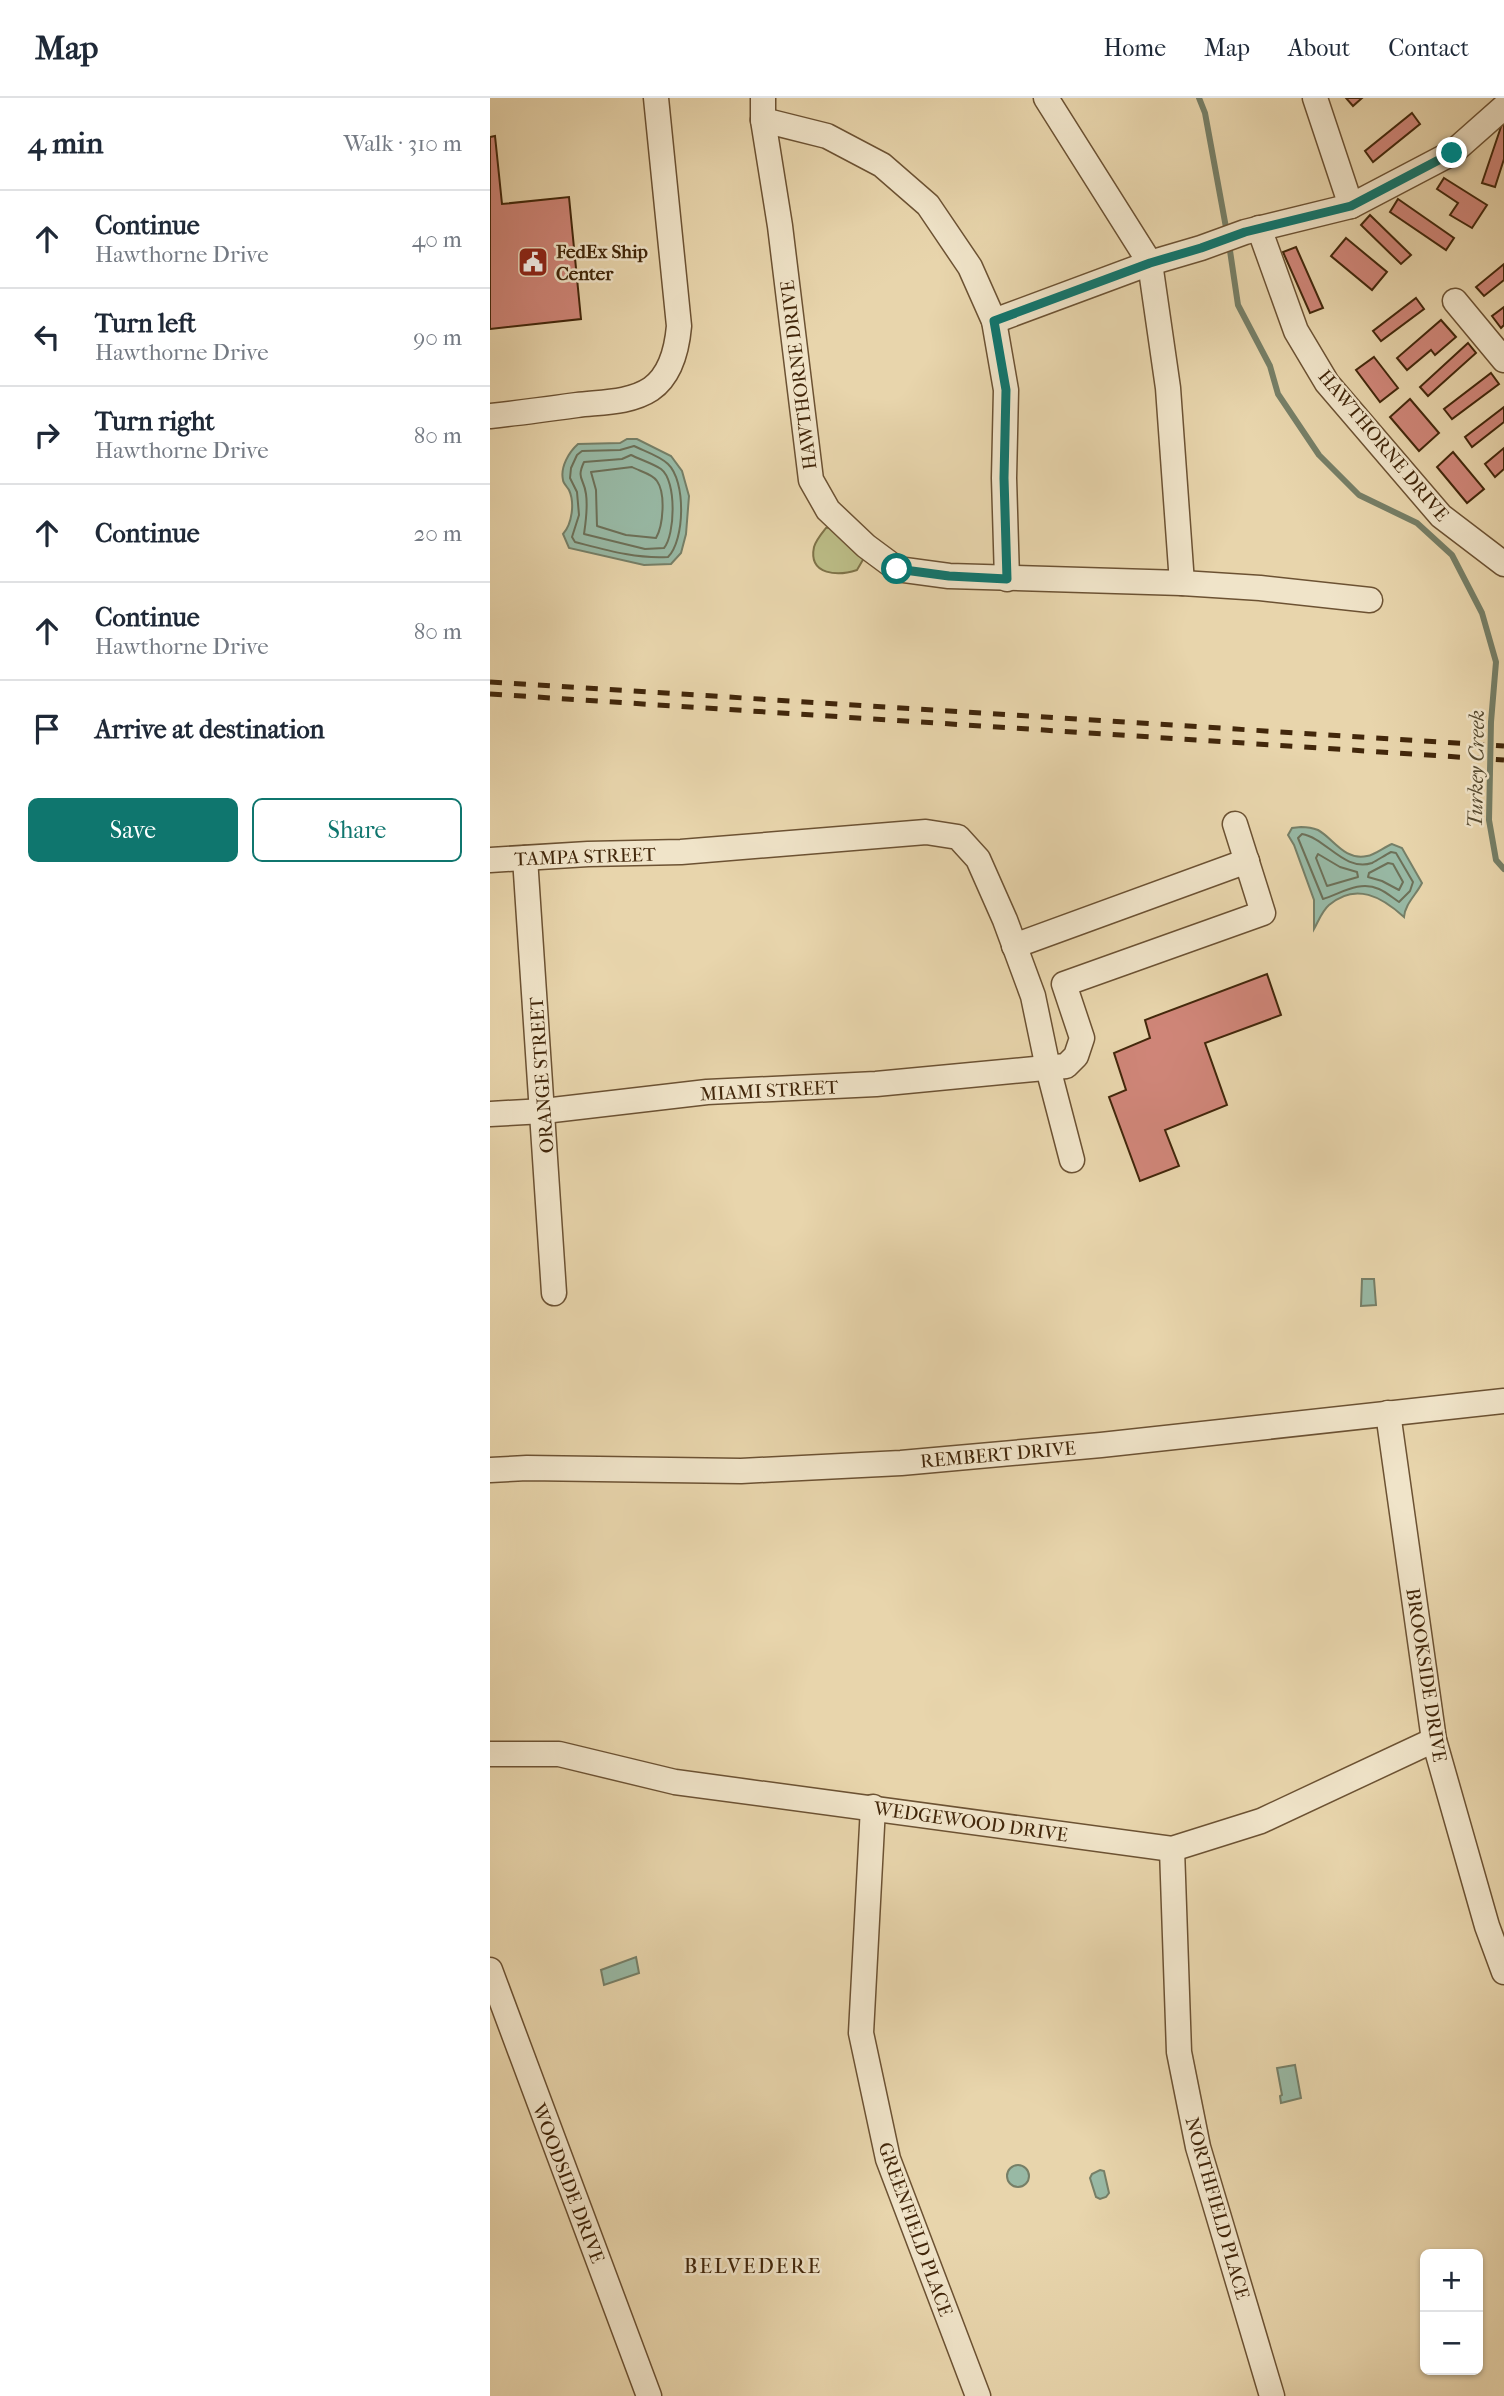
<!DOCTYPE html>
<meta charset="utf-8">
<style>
:root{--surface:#fff;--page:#f2f2f3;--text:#1f2937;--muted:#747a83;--line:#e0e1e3;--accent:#0f766e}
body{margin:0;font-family:"IM FELL French Canon",serif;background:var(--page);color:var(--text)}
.controls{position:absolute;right:21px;bottom:21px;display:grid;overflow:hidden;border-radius:10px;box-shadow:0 2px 5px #0004}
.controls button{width:63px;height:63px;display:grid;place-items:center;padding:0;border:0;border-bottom:2px solid var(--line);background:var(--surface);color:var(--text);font:35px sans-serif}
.stop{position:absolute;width:21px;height:21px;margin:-16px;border:5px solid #0f766e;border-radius:50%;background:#fff}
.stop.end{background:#0f766e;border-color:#fff;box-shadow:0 2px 7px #0008}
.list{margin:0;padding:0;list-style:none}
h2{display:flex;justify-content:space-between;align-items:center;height:91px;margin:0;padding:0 28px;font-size:30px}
h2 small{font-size:23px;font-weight:400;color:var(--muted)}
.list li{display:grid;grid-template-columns:46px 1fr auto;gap:21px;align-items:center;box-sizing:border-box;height:98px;padding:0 28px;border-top:2px solid var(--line)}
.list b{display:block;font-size:26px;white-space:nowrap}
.list p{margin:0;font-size:23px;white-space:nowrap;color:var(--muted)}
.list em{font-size:23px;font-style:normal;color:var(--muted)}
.actions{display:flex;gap:14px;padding:21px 28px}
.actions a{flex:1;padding:16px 0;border:2px solid var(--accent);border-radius:10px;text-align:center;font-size:24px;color:var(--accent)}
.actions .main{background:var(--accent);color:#fff}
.icon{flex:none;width:38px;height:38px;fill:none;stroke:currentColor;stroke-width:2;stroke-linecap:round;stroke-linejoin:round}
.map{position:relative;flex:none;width:1014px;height:2298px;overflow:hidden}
header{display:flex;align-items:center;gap:42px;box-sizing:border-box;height:98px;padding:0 35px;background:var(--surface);border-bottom:2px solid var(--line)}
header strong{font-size:33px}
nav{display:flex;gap:38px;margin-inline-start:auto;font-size:24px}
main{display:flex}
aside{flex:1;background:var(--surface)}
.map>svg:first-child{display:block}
.green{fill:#bbbc86;stroke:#7e7248;stroke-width:2}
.water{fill:#98b9a5;stroke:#767f67;stroke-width:2}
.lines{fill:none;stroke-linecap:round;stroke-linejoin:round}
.shore{stroke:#6d7058;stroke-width:2}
.stream{stroke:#767f67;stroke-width:6}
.building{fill:#d08679;stroke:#42270b;stroke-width:2}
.minor-casing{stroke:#6c5233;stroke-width:27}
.minor{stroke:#f0e4c9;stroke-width:24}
.rail{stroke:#42270b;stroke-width:5;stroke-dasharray:12 12;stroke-linecap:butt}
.route{stroke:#0f766e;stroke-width:9}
.labels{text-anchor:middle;stroke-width:5;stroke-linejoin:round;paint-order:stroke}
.poi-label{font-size:19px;font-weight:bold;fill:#42270b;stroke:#f0e4c9;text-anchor:start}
.street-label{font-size:19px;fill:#42270b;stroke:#f0e4c9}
.water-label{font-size:21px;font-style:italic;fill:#584c32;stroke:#f0e4c9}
.neighbourhood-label{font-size:21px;letter-spacing:2px;fill:#42270b;stroke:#f0e4c9}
</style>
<header>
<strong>Map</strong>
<nav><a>Home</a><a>Map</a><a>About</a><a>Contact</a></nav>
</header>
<main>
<aside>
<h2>4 min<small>Walk · 310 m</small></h2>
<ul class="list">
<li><svg class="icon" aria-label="ahead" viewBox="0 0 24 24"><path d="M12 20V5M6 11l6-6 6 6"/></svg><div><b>Continue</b><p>Hawthorne Drive</p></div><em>40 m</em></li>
<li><svg class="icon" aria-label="left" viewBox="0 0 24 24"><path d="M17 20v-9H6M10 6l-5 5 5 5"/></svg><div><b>Turn left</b><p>Hawthorne Drive</p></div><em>90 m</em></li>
<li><svg class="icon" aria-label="right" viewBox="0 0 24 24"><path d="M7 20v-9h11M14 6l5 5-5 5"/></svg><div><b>Turn right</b><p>Hawthorne Drive</p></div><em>80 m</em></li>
<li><svg class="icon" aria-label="ahead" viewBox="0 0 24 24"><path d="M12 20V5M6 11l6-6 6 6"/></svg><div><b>Continue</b></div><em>20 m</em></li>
<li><svg class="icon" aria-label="ahead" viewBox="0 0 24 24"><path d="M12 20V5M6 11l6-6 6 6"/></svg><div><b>Continue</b><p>Hawthorne Drive</p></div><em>80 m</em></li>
<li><svg class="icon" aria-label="arrive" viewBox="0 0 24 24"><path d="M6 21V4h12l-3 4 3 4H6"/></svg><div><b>Arrive at destination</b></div></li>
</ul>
<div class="actions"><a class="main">Save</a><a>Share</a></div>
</aside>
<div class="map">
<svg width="1014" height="2298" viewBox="0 0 1014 2298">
<rect width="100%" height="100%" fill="#e8d5ac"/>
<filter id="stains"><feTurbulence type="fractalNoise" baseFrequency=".00286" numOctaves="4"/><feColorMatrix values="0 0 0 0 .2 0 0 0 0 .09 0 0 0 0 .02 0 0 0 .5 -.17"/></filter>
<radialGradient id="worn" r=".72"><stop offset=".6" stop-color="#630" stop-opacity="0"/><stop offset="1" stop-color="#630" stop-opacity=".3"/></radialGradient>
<path class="green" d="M342 429 374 460 367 472C349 478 318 478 324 449 326 442 332 435 336 430Z"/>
<g class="water">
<path d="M137 341H147L181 358 192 373 199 398 196 436 191 455 181 466 154 467 79 450 73 436C82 426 85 405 79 392 78 390 73 385 73 382 70 369 79 354 88 346L130 345Z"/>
<path d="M811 729C817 729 823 730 828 732 843 740 854 763 877 758 885 757 894 749 902 746L912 750 932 785C926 797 915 806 914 819 892 799 866 784 839 807 832 813 828 824 824 831V802L804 747 798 737 802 730Z"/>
<path d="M872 1181H884L886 1207 871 1208Z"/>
<path d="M146 1859 149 1875 114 1887 111 1872Z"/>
<path d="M805 1967 811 2000 791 2005 790 1998 792 1997 787 1970Z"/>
<circle cx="528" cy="2078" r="11"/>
<path d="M610 2072 614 2073 619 2095 616 2099 610 2101 606 2099 600 2080 602 2076Z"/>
</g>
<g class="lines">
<g class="shore">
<path d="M144 348C154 353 170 358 178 366 196 383 195 442 178 459 146 461 116 452 85 444L82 439 89 417 87 394 80 380 81 370 87 357 92 353 130 352Z"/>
<path d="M141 357C149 361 164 366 171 371 187 383 185 437 174 450L155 451 94 436C96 422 98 410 96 396 94 380 86 381 94 364L132 361Z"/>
<path d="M142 369C149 373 163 376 167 383 176 396 173 428 166 440L136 437 107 428 106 392 101 374Z"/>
<path d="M812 736C836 740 854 774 882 765 888 762 895 757 901 754L906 755 923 784 920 793 909 804C903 800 896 794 889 791 869 782 850 796 833 801L808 740Z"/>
<path d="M828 756 850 769 867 774 868 779 837 788 826 760Z"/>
<path d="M898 765 903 766 913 784 909 792 892 783 878 779 879 775Z"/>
</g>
<g class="stream">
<path d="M709 0 715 15 737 135"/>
<path d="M739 146 748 207 780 268 788 296 829 357 869 397 927 425 962 457 992 515 1006 564 1001 624 999 722 1006 762 1014 771"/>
</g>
</g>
<g class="building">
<path d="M856 0H872L863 8Z"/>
<path d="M922 15 930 26 883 64 875 53Z"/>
<path d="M1014 20V61L1005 89 992 85Z"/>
<path d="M5 38 12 106 79 99 91 221 0 231V39Z"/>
<path d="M954 80 997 107 982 130 960 117 968 105 947 91Z"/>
<path d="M908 101 964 140 956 152 900 114Z"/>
<path d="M880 117 921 157 911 166 871 127Z"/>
<path d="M856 140 897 174 882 192 841 158Z"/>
<path d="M806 149 833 210 820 215 793 154Z"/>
<path d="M1014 166V182L994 198 986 189Z"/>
<path d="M926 200 934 211 891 243 883 233Z"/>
<path d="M1014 209V227L1011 230 1002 218Z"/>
<path d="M951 222 966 239 945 257 941 252 917 272 907 260Z"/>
<path d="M978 245 986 255 938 298 930 289Z"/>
<path d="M884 259 908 290 890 304 866 272Z"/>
<path d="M1001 275 1009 286 962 321 954 311Z"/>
<path d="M920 301 949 335 929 353 900 319Z"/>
<path d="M1014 309V324L982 349 975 339Z"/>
<path d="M1014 350V371L1005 379 995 366Z"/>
<path d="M963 354 994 391 977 405 947 369Z"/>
<path d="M777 876 791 917 715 945 737 1007 675 1032 689 1068 650 1083 619 999 636 992 624 955 660 940 655 922Z"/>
</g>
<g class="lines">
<g class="minor-casing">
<g id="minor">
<path d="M273 0V22L290 128 321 382 338 412 376 448 407 471 459 478 692 485 770 490 880 502"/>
<path d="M556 0 660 165 678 290 692 485"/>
<path d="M825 0 861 108"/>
<path d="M273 22 337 38 392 67 438 107 480 169 504 223 516 292 514 380 517 481"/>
<path d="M769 130 806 233 837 285 951 418 1014 466"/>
<path d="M965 203 1014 262"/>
<path d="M504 223 660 165 711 150 755 134 861 108 962 55 1014 9"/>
<path d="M0 318C29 315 58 311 87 307 111 304 140 305 161 291 181 277 187 251 189 228L166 0"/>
<path d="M35 760 64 1195"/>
<path d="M0 762 98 756 191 754 436 734 468 739 488 761 515 822 543 898 558 970 582 1062"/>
<path d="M524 848 757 763"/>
<path d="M0 1016 54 1013 217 994 386 986 576 968 586 958 592 940 574 886 773 815 745 726"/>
<path d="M898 1315 944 1642 997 1828 1014 1874"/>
<path d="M0 1372 37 1370 251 1373 411 1365 611 1347 1014 1303"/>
<path d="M0 1656H69L185 1684 682 1751 771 1723 944 1642"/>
<path d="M383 1709 371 1935 398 2061 488 2298"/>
<path d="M682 1751 689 1954 708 2049 782 2298"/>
<path d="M0 1872 159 2298"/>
</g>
</g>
<use href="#minor" class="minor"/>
<g class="rail">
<path d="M0 584 1014 648"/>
<path d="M0 596 1014 662"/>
</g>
</g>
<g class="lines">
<path class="route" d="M407 471 459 478 517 481 514 380 516 292 504 223 660 165 711 150 755 134 861 108 962 55"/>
</g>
<defs>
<g id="civic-square" transform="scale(1.575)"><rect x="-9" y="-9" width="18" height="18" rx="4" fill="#8f2418" stroke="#f0e4c9"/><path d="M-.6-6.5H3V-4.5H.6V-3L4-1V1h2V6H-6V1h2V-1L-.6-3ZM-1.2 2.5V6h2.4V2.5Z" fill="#fff"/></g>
</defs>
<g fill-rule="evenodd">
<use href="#civic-square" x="43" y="164"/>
</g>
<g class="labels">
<g class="poi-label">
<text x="66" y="160">FedEx Ship<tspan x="66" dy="22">Center</tspan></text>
</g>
<g class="street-label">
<text transform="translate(308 277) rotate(-97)" y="7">HAWTHORNE DRIVE</text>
<text transform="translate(894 347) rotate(50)" y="7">HAWTHORNE DRIVE</text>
<text transform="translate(95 758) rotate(-2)" y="7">TAMPA STREET</text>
<text transform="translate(51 977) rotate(-94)" y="7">ORANGE STREET</text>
<text transform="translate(279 992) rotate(-3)" y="7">MIAMI STREET</text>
<text transform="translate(508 1356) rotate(-5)" y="7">REMBERT DRIVE</text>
<text transform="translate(937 1577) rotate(81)" y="7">BROOKSIDE DRIVE</text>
<text transform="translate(481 1723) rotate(8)" y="7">WEDGEWOOD DRIVE</text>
<text transform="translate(79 2085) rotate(69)" y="7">WOODSIDE DRIVE</text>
<text transform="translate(728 2110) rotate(74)" y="7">NORTHFIELD PLACE</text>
<text transform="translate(426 2131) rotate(70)" y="7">GREENFIELD PLACE</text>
</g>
<g class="water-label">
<text transform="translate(986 671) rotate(-89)" y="7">Turkey Creek</text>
</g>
<g class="neighbourhood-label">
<text x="263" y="2175">BELVEDERE</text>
</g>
</g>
<rect width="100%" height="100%" filter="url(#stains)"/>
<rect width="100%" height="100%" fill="url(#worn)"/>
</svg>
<div class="controls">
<button>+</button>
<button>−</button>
</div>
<div class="stop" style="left:407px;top:471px"></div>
<div class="stop end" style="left:962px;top:55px"></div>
</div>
</main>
